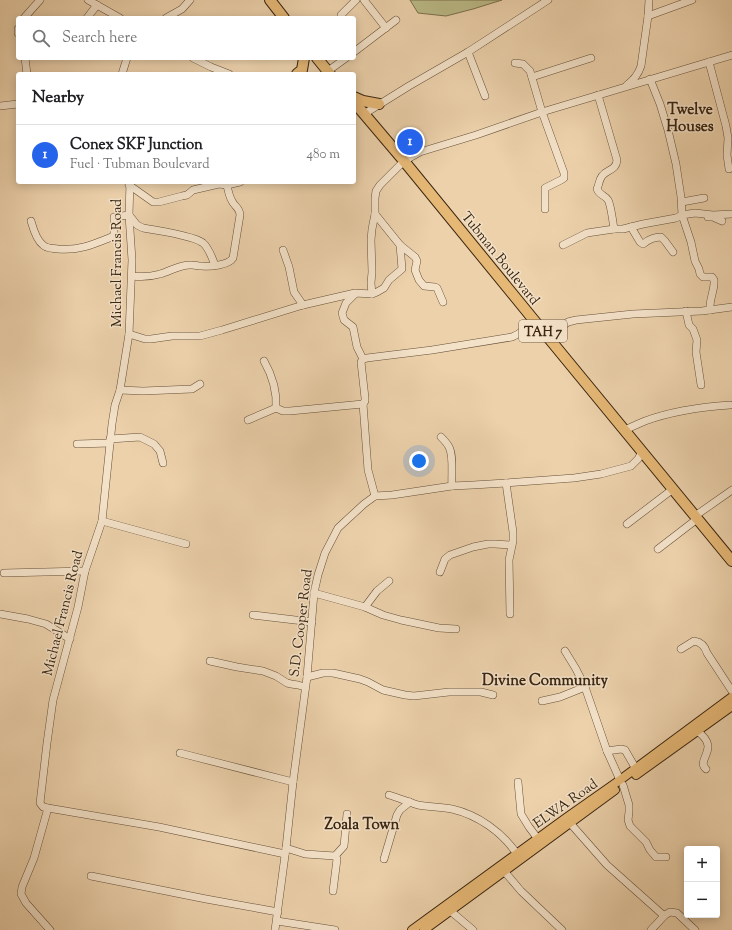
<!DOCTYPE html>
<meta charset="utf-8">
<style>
:root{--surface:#fff;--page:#f6f6f6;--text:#202124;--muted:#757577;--line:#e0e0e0;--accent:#2563eb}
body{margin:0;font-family:"Sorts Mill Goudy",serif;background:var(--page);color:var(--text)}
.controls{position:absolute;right:12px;bottom:12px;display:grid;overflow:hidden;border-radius:4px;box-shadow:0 2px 10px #0003}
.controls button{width:36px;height:36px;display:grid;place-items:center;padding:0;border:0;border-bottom:1px solid var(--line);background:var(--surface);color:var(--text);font:20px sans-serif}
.you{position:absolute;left:419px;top:461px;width:14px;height:14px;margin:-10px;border:3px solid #fff;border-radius:50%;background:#1a73e8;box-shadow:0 0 0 6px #1a73e833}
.badge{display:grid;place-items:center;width:26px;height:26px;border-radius:50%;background:var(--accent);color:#fff;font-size:13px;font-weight:700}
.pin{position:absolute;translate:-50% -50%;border:2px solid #fff;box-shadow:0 1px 4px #0006}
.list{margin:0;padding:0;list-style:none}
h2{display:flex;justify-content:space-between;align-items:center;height:52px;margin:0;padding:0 16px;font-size:17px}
h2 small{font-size:13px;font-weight:400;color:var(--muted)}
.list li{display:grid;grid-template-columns:26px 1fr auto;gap:12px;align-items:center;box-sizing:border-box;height:60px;padding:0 16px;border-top:1px solid var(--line)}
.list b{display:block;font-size:15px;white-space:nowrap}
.list p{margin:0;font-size:13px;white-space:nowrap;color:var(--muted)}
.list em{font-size:13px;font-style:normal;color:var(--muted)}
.icon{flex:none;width:22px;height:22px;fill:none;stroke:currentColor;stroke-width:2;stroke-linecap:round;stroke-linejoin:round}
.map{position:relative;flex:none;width:732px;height:930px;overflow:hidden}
.search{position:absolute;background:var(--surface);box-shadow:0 2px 10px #0003;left:16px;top:16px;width:340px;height:44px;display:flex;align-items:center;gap:10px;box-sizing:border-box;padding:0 14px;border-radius:4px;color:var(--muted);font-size:15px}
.panel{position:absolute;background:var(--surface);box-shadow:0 2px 10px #0003;left:16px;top:72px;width:340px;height:112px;border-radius:4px}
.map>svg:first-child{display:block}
.green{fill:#baba87;stroke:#7a704c}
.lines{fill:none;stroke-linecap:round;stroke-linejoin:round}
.minor-casing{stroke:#665038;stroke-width:8}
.major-casing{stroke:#392511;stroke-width:10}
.highway-casing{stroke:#392511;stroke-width:12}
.minor{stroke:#f3e1c8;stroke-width:7}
.major{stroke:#e6b876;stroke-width:8}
.highway{stroke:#e6b876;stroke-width:10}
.labels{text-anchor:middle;stroke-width:3;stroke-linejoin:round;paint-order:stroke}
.shield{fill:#f3e1c8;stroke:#715d48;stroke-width:1}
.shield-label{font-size:13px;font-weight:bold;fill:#392511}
.street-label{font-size:14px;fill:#392511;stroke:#f3e1c8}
.neighbourhood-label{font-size:15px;font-weight:bold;fill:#392511;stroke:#f3e1c8}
</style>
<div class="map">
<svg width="732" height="930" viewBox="0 0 732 930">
<rect width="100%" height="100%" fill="#ecd1ab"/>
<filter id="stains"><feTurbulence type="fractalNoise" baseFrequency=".005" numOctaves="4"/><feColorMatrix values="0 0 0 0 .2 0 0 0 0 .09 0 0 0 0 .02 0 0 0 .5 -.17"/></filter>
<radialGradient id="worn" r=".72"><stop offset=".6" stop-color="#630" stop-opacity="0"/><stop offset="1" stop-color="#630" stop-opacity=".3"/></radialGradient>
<path class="green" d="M410 0H502L473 9 446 16 418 13Z"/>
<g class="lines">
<g class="minor-casing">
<g id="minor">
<path d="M88 0 120 18"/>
<path d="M364 0 386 28"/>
<path d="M648 16 692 0"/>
<path d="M24 18 40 0"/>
<path d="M87 18 97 5"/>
<path d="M166 18 182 9 190 0"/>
<path d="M341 18V15L356 0"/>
<path d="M18 29V33"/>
<path d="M354 52 396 20"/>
<path d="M468 52 485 96"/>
<path d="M25 58 27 74"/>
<path d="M193 58 211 67 229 74"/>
<path d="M709 62 726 126 728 138 727 155 729 169"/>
<path d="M515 63 523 64 530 71 542 112 564 173V178L561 180 545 188V209"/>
<path d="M328 71 346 58"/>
<path d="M122 74 127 58"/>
<path d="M532 77 591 58"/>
<path d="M627 85C634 79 638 75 641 66L648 16 649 0"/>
<path d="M598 95 617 160C616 171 607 169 602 176 599 180 599 185 597 189 600 196 605 195 608 200 611 205 613 223 614 229"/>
<path d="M0 106 18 104"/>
<path d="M364 114 409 86 468 52 548 0"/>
<path d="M130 182 129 215 132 260 129 334 120 390 115 405 112 424 102 521 85 571 78 607 53 700 47 743 40 803 43 807 48 808 159 827 285 854"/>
<path d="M129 185 153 202H159L182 196 187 195 193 190 219 184 227 185 240 182"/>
<path d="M682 202 704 198"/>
<path d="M708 217H713L722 221"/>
<path d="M31 221C33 228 36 240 43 245 47 249 52 248 58 249 79 251 94 244 114 236V217L129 215 137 225 143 228C156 230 194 236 203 243 209 248 212 258 215 265"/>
<path d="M631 227 640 242 643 244C649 239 654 237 661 237L665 241 673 252"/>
<path d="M563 245 587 233 614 229H623L643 224 676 218 682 215 681 197 676 164 668 130 660 104 650 79"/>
<path d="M283 250 289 267 294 292 303 305"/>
<path d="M132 276C141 277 150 277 160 274 171 271 180 264 192 265 195 265 198 266 202 266 210 267 229 265 233 258L240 215C240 208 234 206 232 201 229 196 228 190 227 185"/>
<path d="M355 294 346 303 342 313 344 320 353 327 357 347 363 359"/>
<path d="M372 294 371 283 372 272 371 240 372 229 375 214"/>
<path d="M443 302 437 288 435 287 424 286 419 280 415 270 417 261 415 257 400 245 375 214V198L376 191 380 185 404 161 420 152 476 135 542 112 732 55"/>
<path d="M710 310C709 299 715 290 714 280L712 277H703L700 274 699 269 695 261 691 242 682 215 695 213 713 215 732 214"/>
<path d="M686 311 689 325 693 329 697 340 696 352 701 385"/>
<path d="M129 334 145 339H151L172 336H200L222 330 303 305 355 293 372 294 377 292 384 288 389 280 402 269 400 245"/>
<path d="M548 337 568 322 576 320 633 314 702 311 732 307"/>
<path d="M264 361C272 375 277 392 276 408"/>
<path d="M120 390 143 391 192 389 200 384"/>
<path d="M248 420 276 408 283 411H290L363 404"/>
<path d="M625 430C631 427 638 424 645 421 672 411 701 407 730 405"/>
<path d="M441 437C444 440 447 443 449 447 454 456 451 475 452 486"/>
<path d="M110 439 140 437 154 444 160 451 163 463"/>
<path d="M77 444 110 443"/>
<path d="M506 483 513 532V541L509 560 510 614"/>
<path d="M375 496 368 470 363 404 365 401V398L361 362 363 359 367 358 432 350 512 337C522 333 526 328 533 319"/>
<path d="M695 516 732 490"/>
<path d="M102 521 186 544"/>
<path d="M627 524 673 489"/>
<path d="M658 549 697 519"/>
<path d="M440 572 445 559 450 555 473 547 488 544H495L511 545"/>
<path d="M4 573 85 571"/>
<path d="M314 593 365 607 383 615 401 620 439 628 456 629"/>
<path d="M365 607 377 591 389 581"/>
<path d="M0 614 28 619 46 624 70 639"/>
<path d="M253 615 312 622"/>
<path d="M681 649 694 641C701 642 705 646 707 653L732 691"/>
<path d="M565 651 576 669 585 687 607 751 620 780"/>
<path d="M210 661 237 667 263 671 276 676 287 683 291 684 298 685 305 687"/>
<path d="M307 677 323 673H333L360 679 368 682 383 690 405 695 414 696 449 692H481L493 695"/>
<path d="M542 701 560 697 585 687"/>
<path d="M697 731C722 749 695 759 706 769"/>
<path d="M607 751 621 749 625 750 636 769"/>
<path d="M180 753 293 782"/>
<path d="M518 782 521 814 529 827 538 839"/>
<path d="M623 785 629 805V812L628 820 630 826 646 842 650 850 656 857H666"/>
<path d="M389 795C399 798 408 802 418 805 429 807 441 807 452 809 478 815 502 832 517 854"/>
<path d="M48 808 34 858 22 887 21 894 26 903 50 930"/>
<path d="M570 823 607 865 662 914 665 915"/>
<path d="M286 848 305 854 335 856 337 859 333 891"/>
<path d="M335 856 344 846 347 814"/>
<path d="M384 859 397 815 400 810 410 802"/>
<path d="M504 871 521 891 562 930"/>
<path d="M91 876 206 899 278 912"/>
<path d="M447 908 473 930"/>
<path d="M277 921 335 930"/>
<path d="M275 930 286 848 293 782 307 677 314 593 318 575 325 553 338 528 364 504 375 496 392 495 452 486 473 485 506 483 574 478 601 474 631 466 638 459 642 452"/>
<path d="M651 930 665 915 670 912 677 913 695 930"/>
</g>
</g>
<g class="major-casing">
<g id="major">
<path d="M636 775 732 706"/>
<path d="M412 930 566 818 620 780 732 697"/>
<path d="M424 930 615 790"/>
</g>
</g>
<g class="highway-casing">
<g id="highway">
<path d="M270 0 284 18"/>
<path d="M317 58 330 74"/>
<path d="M297 74 302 70 304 58"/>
<path d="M354 97 363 101 379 104"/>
<path d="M354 102 404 161 533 319 732 561"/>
</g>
</g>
<use href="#minor" class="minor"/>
<use href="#major" class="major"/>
<use href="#highway" class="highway"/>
</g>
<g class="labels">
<rect class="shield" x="519" y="320" width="48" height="22" rx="3"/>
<g class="shield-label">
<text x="543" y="336">TAH 7</text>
</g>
<g class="street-label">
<text transform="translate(501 258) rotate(51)" y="5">Tubman Boulevard</text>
<text transform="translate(116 263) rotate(-90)" y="5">Michael Francis Road</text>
<text transform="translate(62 613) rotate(-76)" y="5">Michael Francis Road</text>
<text transform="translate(300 623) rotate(-83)" y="5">S.D. Cooper Road</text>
<text transform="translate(565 803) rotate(-35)" y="5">ELWA Road</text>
</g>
<g class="neighbourhood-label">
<text x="690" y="114">Twelve<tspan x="690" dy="17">Houses</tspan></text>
<text x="545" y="685">Divine Community</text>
<text x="362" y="829">Zoala Town</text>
</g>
</g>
<rect width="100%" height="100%" filter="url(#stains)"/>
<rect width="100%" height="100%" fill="url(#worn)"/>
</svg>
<div class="controls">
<button>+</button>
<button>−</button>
</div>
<div class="you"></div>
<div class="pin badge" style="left:410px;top:142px">1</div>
<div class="search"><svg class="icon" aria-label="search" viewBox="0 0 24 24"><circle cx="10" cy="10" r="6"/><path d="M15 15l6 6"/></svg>Search here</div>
<section class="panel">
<h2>Nearby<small></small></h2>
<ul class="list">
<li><span class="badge">1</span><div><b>Conex SKF Junction</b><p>Fuel · Tubman Boulevard</p></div><em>480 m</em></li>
</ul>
</section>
</div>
